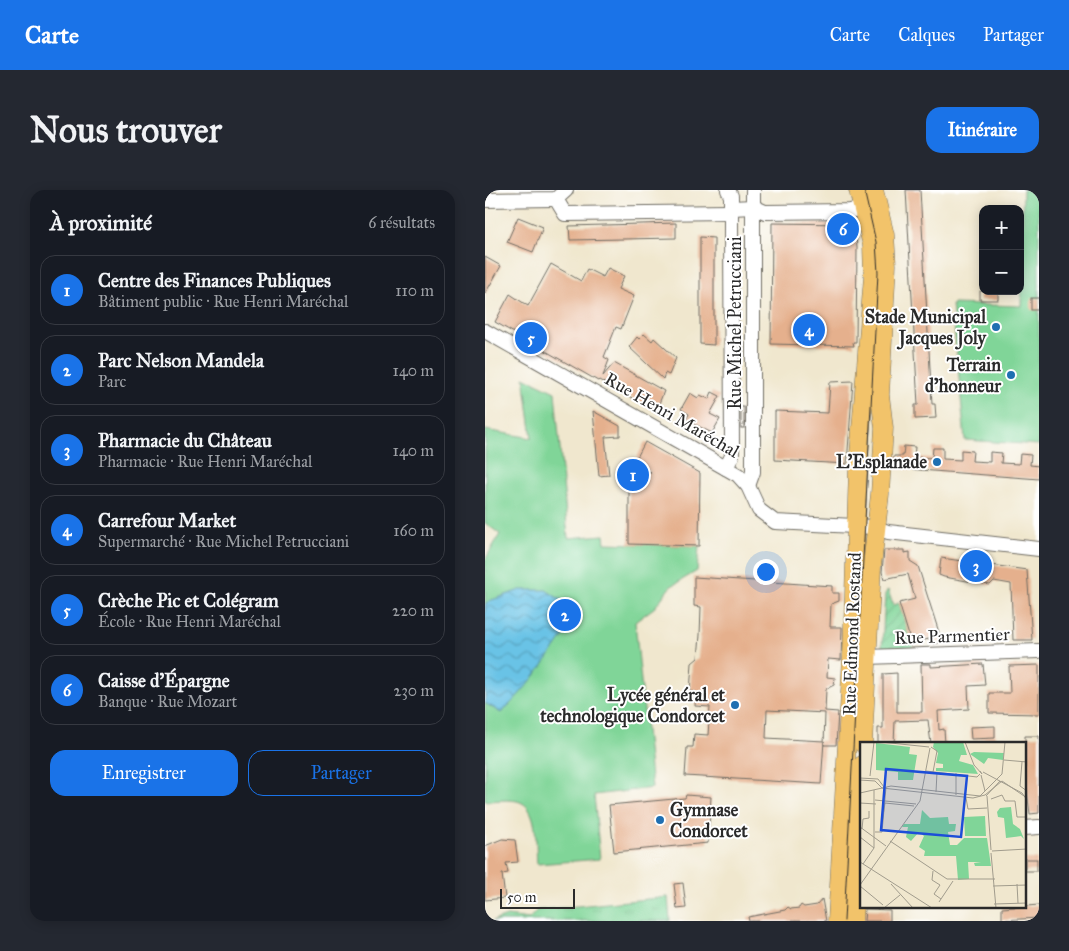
<!DOCTYPE html>
<html lang="fr">
<meta charset="utf-8">
<style>
:root{--surface:#171b24;--page:#242831;--text:#f1f3f6;--muted:#9ea1a6;--line:#363941;--accent:#1a73e8}
body{margin:0;font-family:"IM FELL Great Primer",serif;background:var(--page);color:var(--text)}
.controls{position:absolute;right:15px;top:15px;display:grid;overflow:hidden;border-radius:10px;box-shadow:0 2px 12px #0003}
.controls button{width:45px;height:45px;display:grid;place-items:center;padding:0;border:0;border-bottom:1px solid var(--line);background:var(--surface);color:var(--text);font:25px sans-serif}
.scale{position:absolute;left:15px;bottom:12px;width:75px;box-sizing:border-box;padding-left:5px;border:2px solid #2b2b2b;border-top:0;font-size:14px;line-height:18px;white-space:nowrap;color:#2b2b2b;-webkit-text-stroke:4px #fff;paint-order:stroke}
.you{position:absolute;left:280px;top:381px;width:18px;height:18px;margin:-12px;border:4px solid #fff;border-radius:50%;background:#1a73e8;box-shadow:0 0 0 8px #1a73e833}
.badge{display:grid;place-items:center;width:32px;height:32px;border-radius:50%;background:var(--accent);color:#fff;font-size:16px;font-weight:700}
.pin{position:absolute;translate:-50% -50%;border:2px solid #fff;box-shadow:0 1px 5px #0006}
.list{margin:0;padding:0;list-style:none}
h2{display:flex;justify-content:space-between;align-items:center;height:65px;margin:0;padding:0 20px;font-size:21px}
h2 small{font-size:16px;font-weight:400;color:var(--muted)}
.list li{display:grid;grid-template-columns:32px 1fr auto;gap:15px;align-items:center;box-sizing:border-box;height:70px;margin:0 10px 10px;padding:0 10px;border:1px solid var(--line);border-radius:15px}
.list b{display:block;font-size:19px;white-space:nowrap}
.list p{margin:0;font-size:16px;white-space:nowrap;color:var(--muted)}
.list em{font-size:16px;font-style:normal;color:var(--muted)}
.actions{display:flex;gap:10px;padding:15px 20px}
.actions a{flex:1;padding:11px 0;border:1px solid var(--accent);border-radius:15px;text-align:center;font-size:18px;color:var(--accent)}
.actions .main{background:var(--accent);color:#fff}
.map{position:relative;flex:none;width:554px;height:731px;overflow:hidden;border-radius:15px}
header{display:flex;align-items:center;gap:30px;box-sizing:border-box;height:70px;padding:0 25px;background:var(--accent);color:#fff}
header strong{font-size:24px}
nav{display:flex;gap:28px;margin-inline-start:auto;font-size:18px}
.intro{display:flex;align-items:center;justify-content:space-between;box-sizing:border-box;height:120px;padding:0 30px}
h1{margin:0;font-size:35px}
.button{padding:12px 22px;border-radius:15px;background:var(--accent);color:#fff;font-size:18px;font-weight:700}
main{display:flex;gap:30px;padding:0 30px}
aside{flex:1;background:var(--surface);border-radius:15px;box-shadow:0 2px 12px #0003}
.map>svg:first-child{display:block}
.grass{fill:url(#grass-tufts);stroke:#568062}
.park{fill:#80d598;stroke:#568062}
.garden{fill:url(#garden-furrows);stroke:#568062}
.water{fill:url(#water-waves);stroke:#4a7788}
.building{fill:#e5b08d}
.lines{fill:none;stroke-linecap:round;stroke-linejoin:round}
.minor-casing{stroke:#706d64;stroke-width:16}
.major-casing{stroke:#706d64;stroke-width:19}
.minor{stroke:#fff;stroke-width:14}
.major{stroke:#f2c36a;stroke-width:18}
.tram{stroke:#2b2b2b;stroke-width:1}
.poi-dot{fill:#1f6fb2;stroke:#fff;stroke-width:2}
.labels{text-anchor:middle;stroke-width:4;stroke-linejoin:round;paint-order:stroke}
.poi-label{font-size:18px;font-weight:bold;fill:#2b2b2b;stroke:#fff;text-anchor:end}
.street-label{font-size:18px;fill:#2b2b2b;stroke:#fff}
.inset-road{fill:none;stroke:#a19c8d;stroke-width:1}
.view{fill:#1d4ed8;fill-opacity:0.15;stroke:#1d4ed8;stroke-width:2.5}
.inset-edge{fill:none;stroke:#2b2b2b;stroke-width:2.5}
</style>
<header>
<strong>Carte</strong>
<nav><a>Carte</a><a>Calques</a><a>Partager</a></nav>
</header>
<div class="intro"><h1>Nous trouver</h1><a class="button">Itinéraire</a></div>
<main>
<aside>
<h2>À proximité<small>6 résultats</small></h2>
<ul class="list">
<li><span class="badge">1</span><div><b>Centre des Finances Publiques</b><p>Bâtiment public · Rue Henri Maréchal</p></div><em>110 m</em></li>
<li><span class="badge">2</span><div><b>Parc Nelson Mandela</b><p>Parc</p></div><em>140 m</em></li>
<li><span class="badge">3</span><div><b>Pharmacie du Château</b><p>Pharmacie · Rue Henri Maréchal</p></div><em>140 m</em></li>
<li><span class="badge">4</span><div><b>Carrefour Market</b><p>Supermarché · Rue Michel Petrucciani</p></div><em>160 m</em></li>
<li><span class="badge">5</span><div><b>Crèche Pic et Colégram</b><p>École · Rue Henri Maréchal</p></div><em>220 m</em></li>
<li><span class="badge">6</span><div><b>Caisse d'Épargne</b><p>Banque · Rue Mozart</p></div><em>230 m</em></li>
</ul>
<div class="actions"><a class="main">Enregistrer</a><a>Partager</a></div>
</aside>
<div class="map">
<svg width="554" height="731" viewBox="0 0 554 731">
<defs>
<pattern id="grass-tufts" width="24" height="20" patternUnits="userSpaceOnUse" patternTransform="scale(1.25)"><rect width="24" height="20" fill="#80d598"/><path d="M3 7l-1-3M5 7V3M7 7l1-3M15 17l-1-3M17 17v-4M19 17l1-3" fill="none" stroke="#6fb783"/></pattern>
<pattern id="garden-furrows" width="10" height="10" patternUnits="userSpaceOnUse" patternTransform="scale(1.25)"><rect width="10" height="10" fill="#80d598"/><path d="M-1 1l2-2M0 10L10 0M9 11l2-2" fill="none" stroke="#6fb783"/></pattern>
<pattern id="water-waves" width="16" height="10" patternUnits="userSpaceOnUse" patternTransform="scale(1.25)"><rect width="16" height="10" fill="#69c3e6"/><path d="M0 5q4-4 8 0t8 0" fill="none" stroke="#579fbb"/></pattern>
</defs>
<rect width="100%" height="100%" fill="#fff"/>
<filter id="ink" filterUnits="userSpaceOnUse"><feTurbulence type="fractalNoise" baseFrequency=".02" numOctaves="2"/><feDisplacementMap in="SourceGraphic" scale="10" xChannelSelector="R" yChannelSelector="G"/><feConvolveMatrix kernelMatrix="1 2 1 2 8 2 1 2 1" color-interpolation-filters="sRGB"/></filter>
<filter id="wash" filterUnits="userSpaceOnUse"><feTurbulence type="fractalNoise" baseFrequency=".0096" numOctaves="4" result="noise"/><feDisplacementMap in="SourceGraphic" scale="20" xChannelSelector="R" yChannelSelector="G"/><feGaussianBlur stdDeviation="1.12" result="paint"/><feColorMatrix in="noise" values="0 0 0 0 0 0 0 0 0 0 0 0 0 0 0 0 0 1.4 0 .05"/><feComposite in="paint" operator="in"/></filter>
<g filter="url(#wash)">
<rect width="100%" height="100%" fill="#f0e7ce"/>
<path class="grass" d="M183 707 185 731H8L22 726 44 729 52 720Z"/>
<g class="park">
<path d="M538 0H554V255L480 250 467 114 536 116Z"/>
<path d="M39 187 70 202 83 348 119 345 120 353 214 356 212 381 185 397 170 417 150 432 167 598 109 605 115 669 52 674C50 656 55 616 32 611 22 609 10 611 0 611V370L15 344 0 333V240L47 248Z"/>
</g>
<path class="garden" d="M403 400 408 415 414 413 428 458H397L400 404Z"/>
<path class="water" d="M35 400H61L94 422C71 458 47 494 16 523L0 513V415L4 411Z"/>
<g id="blocks">
<g class="building">
<path d="M421 0H435L447 214H450L451 228 430 229V215H433Z"/>
<path d="M33 27 58 37 48 62 22 52Z"/>
<path d="M191 33V48L85 50 84 36Z"/>
<path d="M287 33 363 34V37H369V46H371L372 58 371 152H368L369 156 286 154Z"/>
<path d="M215 47 229 48V155L215 154Z"/>
<path d="M0 67 16 76 0 104Z"/>
<path d="M66 74 96 91 102 79 118 87 123 78 139 86 133 99 149 106 136 139 131 137 119 167 124 170 118 186 129 173 179 201 171 221 114 190 113 191 10 132 25 104 43 116Z"/>
<rect x="495" y="101" width="18" height="9"/>
<rect x="546" y="108" width="8" height="12"/>
<path d="M159 144 167 151 169 148 191 168 184 185 180 183 178 189 144 157 152 147 154 149Z"/>
<path d="M368 191 362 274 290 270V221L343 223 345 192Z"/>
<path d="M227 202 235 206 225 224 235 229 227 243 201 230 204 224 196 219 205 203 213 208 215 205 224 209Z"/>
<rect x="256" y="217" width="3" height="21"/>
<path d="M108 221 135 236V246L120 247 124 285 114 286Z"/>
<path d="M160 252 215 283 214 356 144 354V283L166 282 149 273Z"/>
<path d="M419 256 430 257 429 267 447 268 448 258H458V269L476 270V260L488 261 487 271 505 272V262L517 263 516 273 534 274 535 264 546 265 545 275 554 276V289L408 278 409 266H418Z"/>
<path d="M399 360H419V363L425 362V371L433 376 457 452 449 454 447 448 433 452 425 449 414 413 430 409 423 384 399 389 397 382Z"/>
<path d="M456 368 542 380 547 450H528L526 394 509 391 505 395 459 387 454 385Z"/>
<path d="M209 387 347 396V403H354V411L346 414 345 437H357L356 470 343 469 342 487 350 488 349 495 341 499 340 521 353 522 351 555H339L340 523 282 520 281 548 339 551 336 594 200 586 202 557H208L209 544 223 545 225 517 210 516 211 502H205L207 473 213 468 215 445 216 417 209 416Z"/>
<path d="M436 474H446V477L498 474 500 495 483 496 484 519 453 521 454 540 459 539 460 554H446L443 530 410 531 409 554H393V538H398V484L412 483V522H437Z"/>
<path d="M554 475V524L504 523V503H525L524 476Z"/>
<path d="M510 536V548L486 549 485 537Z"/>
<path d="M540 546H554V623L545 624 540 586Z"/>
<path d="M201 605 226 607 223 653 129 662 124 615 200 608Z"/>
<path d="M17 649 30 650 33 672 21 673 23 683 17 684 20 708 0 710V656Z"/>
<rect x="540" y="669" width="12" height="12"/>
<path d="M198 693 201 718 192 719 189 694Z"/>
<path d="M337 709 341 731H264L263 727 300 720 303 717 306 719 314 718 316 715 319 717 332 715Z"/>
<path d="M554 715V728L517 730V718Z"/>
<path d="M380 719 405 720V731H379Z"/>
</g>
</g>
</g>
<g filter="url(#ink)">
<use href="#blocks" fill-opacity="0" stroke="#706d64" stroke-width="1"/>
<g class="lines">
<g class="minor-casing">
<g id="minor">
<path d="M71 9 80 24 246 22"/>
<path d="M0 10 71 9 81 0"/>
<path d="M246 18 269 17 280 22 365 21 387 16"/>
<path d="M0 141 253 285 263 296 274 320 290 332 389 337 403 342 554 359"/>
<path d="M241 278 247 266V259L246 31V6L243 0"/>
<path d="M263 296 268 282V0"/>
<path d="M382 467 554 461"/>
<path d="M540 638 554 637"/>
</g>
</g>
<g class="major-casing">
<g id="major">
<path d="M378 554 387 376 395 304 399 238 395 205 402 75 400 45 389 0"/>
<path d="M352 731 367 466 373 278 388 86 387 55 373 0"/>
<path d="M368 731 377 575"/>
</g>
</g>
<use href="#minor" class="minor"/>
<use href="#major" class="major"/>
<path class="tram" d="M359 731 393 83 391 52 379 0"/>
</g>
</g>
<g class="poi-dot">
<circle cx="511" cy="137" r="5"/>
<circle cx="526" cy="185" r="5"/>
<circle cx="452" cy="272" r="5"/>
<circle cx="250" cy="515" r="5"/>
<circle cx="175" cy="630" r="5"/>
</g>
<g class="labels">
<g class="poi-label">
<text x="501" y="133">Stade Municipal<tspan x="501" dy="21">Jacques Joly</tspan></text>
<text x="516" y="181">Terrain<tspan x="516" dy="21">d'honneur</tspan></text>
<text x="442" y="278">L'Esplanade</text>
<text x="240" y="511">Lycée général et<tspan x="240" dy="21">technologique Condorcet</tspan></text>
<text x="185" y="626" text-anchor="start">Gymnase<tspan x="185" dy="21">Condorcet</tspan></text>
</g>
<g class="street-label">
<text transform="translate(250 133) rotate(-90)" y="6">Rue Michel Petrucciani</text>
<text transform="translate(187 225) rotate(30)" y="6">Rue Henri Maréchal</text>
<text transform="translate(367 444) rotate(-88)" y="6">Rue Edmond Rostand</text>
<text transform="translate(467 446) rotate(-2)" y="6">Rue Parmentier</text>
</g>
</g>
<g transform="translate(375 552)">
<rect width="166" height="166" fill="#f0e7ce"/>
<path d="M125 74 126 94H105L104 75Z" fill="#80d598"/>
<path d="M74 0H103L107 13H101L99 19 113 23 118 32 76 29V26H83V22L76 21 78 11 73 5ZM16 1 50 5 49 12 57 13 53 38H38V30L16 28ZM114 10 144 11 143 18 128 16 124 22 110 12ZM151 65 153 82 160 87 164 97 161 94 146 96 144 76 138 75 137 70 140 66ZM62 68 70 76 88 75 89 82H96L95 89 88 90 90 103H97L104 96H127L131 124H115L114 121 121 120H108L109 137 98 138 96 114H64L65 109 59 105 64 94 59 90 51 99 46 95 48 85H42L44 82H60Z" fill="#80d598"/>
<path class="inset-road" d="M21 0 69 5M105 0 114 23 122 32 120 29M71 5 77 9 73 30M144 18 167 20M162 20 160 44 167 49M66 29 117 35 120 32M123 30 162 51 167 58M121 33 125 49M10 34 14 0M0 36 18 37 24 45M0 38 15 39 22 46 113 56 125 53 142 39 167 56M76 50 77 30M0 51 31 44 120 54 142 32 145 0M96 53V31M126 54 140 39M127 54 131 108M106 56 108 67 127 66M131 57 142 53 145 59H155L157 75H166M15 58 56 62M0 61 16 62M25 61 54 64M22 80 25 61M0 85 26 104M2 87 3 77 9 76V69M15 90H22L26 45M0 95 14 106M30 99 87 137H135M132 109 167 107M131 111 136 166M0 120 72 166M3 122 14 106V48M73 129 72 138 80 143 74 152 81 157M31 142 53 166M157 142 158 161M0 143 60 59 70 6M0 144 23 163M133 144 167 143M79 160 93 139M134 162 167 161M24 166 40 153"/>
<path class="view" d="M26 27 107 34 101 95 21 88Z"/>
<rect width="166" height="166" class="inset-edge"/>
</g>
</svg>
<div class="controls">
<button>+</button>
<button>−</button>
</div>
<div class="scale">50 m</div>
<div class="you"></div>
<div class="pin badge" style="left:148px;top:285px">1</div>
<div class="pin badge" style="left:80px;top:425px">2</div>
<div class="pin badge" style="left:491px;top:376px">3</div>
<div class="pin badge" style="left:324px;top:140px">4</div>
<div class="pin badge" style="left:46px;top:148px">5</div>
<div class="pin badge" style="left:358px;top:39px">6</div>
</div>
</main>
